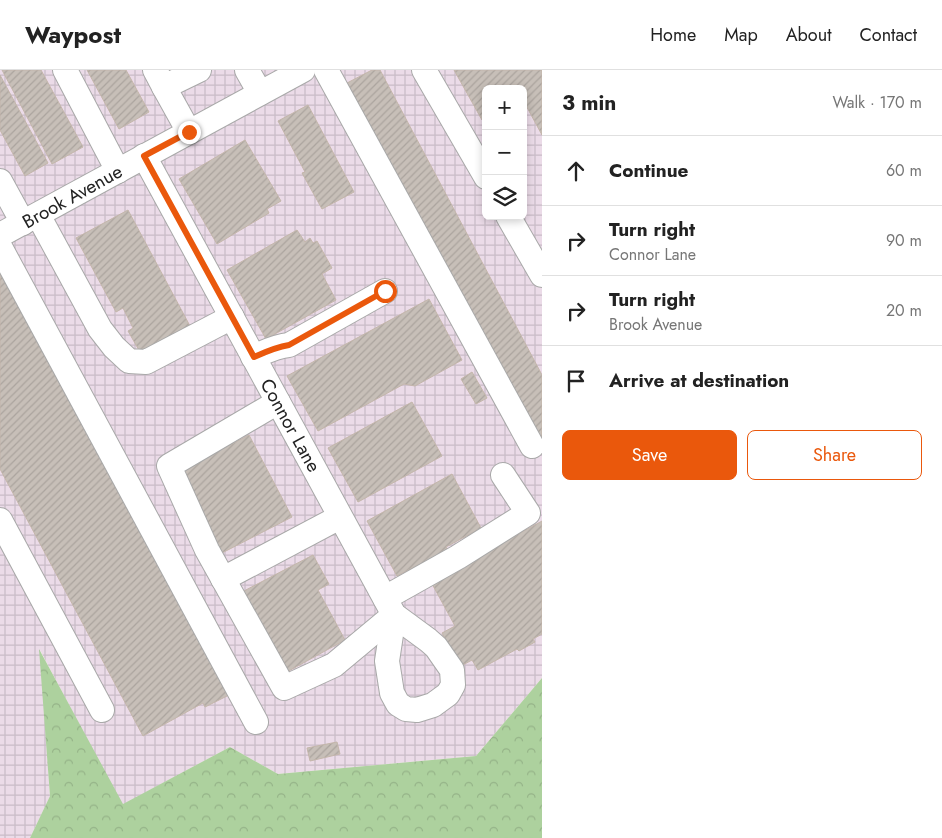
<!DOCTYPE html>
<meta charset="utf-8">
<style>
:root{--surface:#fff;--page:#f2f2f2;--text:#222;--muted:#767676;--line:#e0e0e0;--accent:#ea580c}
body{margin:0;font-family:Jost,sans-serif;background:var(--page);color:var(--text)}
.controls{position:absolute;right:15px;top:15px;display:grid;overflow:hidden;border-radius:8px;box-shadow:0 2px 8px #0003}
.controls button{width:45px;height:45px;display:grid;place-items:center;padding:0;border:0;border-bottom:1px solid var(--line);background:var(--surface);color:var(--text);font:25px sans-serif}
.stop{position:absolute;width:15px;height:15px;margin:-11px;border:4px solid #ea580c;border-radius:50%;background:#fff}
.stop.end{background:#ea580c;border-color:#fff;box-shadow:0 1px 5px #0008}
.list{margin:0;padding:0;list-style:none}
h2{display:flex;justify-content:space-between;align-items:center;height:65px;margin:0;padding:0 20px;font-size:21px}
h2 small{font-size:16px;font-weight:400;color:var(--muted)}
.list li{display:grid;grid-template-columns:32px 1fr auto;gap:15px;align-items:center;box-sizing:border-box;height:70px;padding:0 20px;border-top:1px solid var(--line)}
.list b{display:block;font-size:19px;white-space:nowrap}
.list p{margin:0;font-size:16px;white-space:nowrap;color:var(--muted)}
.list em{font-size:16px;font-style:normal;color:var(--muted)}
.actions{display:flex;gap:10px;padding:15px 20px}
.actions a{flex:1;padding:11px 0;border:1px solid var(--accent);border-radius:8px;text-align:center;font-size:18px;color:var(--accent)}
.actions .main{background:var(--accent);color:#fff}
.icon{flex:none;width:28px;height:28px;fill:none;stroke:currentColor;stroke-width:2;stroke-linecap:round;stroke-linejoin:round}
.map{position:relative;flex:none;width:542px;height:768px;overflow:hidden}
header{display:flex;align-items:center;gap:30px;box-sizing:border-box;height:70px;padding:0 25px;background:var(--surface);border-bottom:1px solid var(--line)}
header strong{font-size:24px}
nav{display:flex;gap:28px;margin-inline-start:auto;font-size:18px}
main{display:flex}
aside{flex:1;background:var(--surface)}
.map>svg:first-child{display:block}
.industrial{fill:url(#industrial-grid);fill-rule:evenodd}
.forest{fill:url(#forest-crowns)}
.building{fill:url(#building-hatch);stroke:#c4b6ab}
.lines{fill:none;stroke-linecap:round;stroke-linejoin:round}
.minor-casing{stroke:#a9a9a9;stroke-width:26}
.minor{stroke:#fff;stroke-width:24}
.route{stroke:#ea580c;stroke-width:6}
.labels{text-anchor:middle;stroke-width:4;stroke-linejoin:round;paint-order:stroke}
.street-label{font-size:19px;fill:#222;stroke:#fff}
</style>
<header>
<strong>Waypost</strong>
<nav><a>Home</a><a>Map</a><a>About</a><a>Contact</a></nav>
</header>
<main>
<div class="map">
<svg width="542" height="768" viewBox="0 0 542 768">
<defs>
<pattern id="industrial-grid" width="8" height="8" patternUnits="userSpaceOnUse" patternTransform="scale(1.25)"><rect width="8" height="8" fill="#ebdbe8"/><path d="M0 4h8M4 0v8" fill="none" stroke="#c9bcc7"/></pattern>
<pattern id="forest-crowns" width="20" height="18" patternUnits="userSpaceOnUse" patternTransform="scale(1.25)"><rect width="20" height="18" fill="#add19e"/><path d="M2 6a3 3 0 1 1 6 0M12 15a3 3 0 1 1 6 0" fill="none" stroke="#95b388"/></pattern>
<pattern id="building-hatch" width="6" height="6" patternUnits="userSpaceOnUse" patternTransform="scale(1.25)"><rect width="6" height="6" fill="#c7bfb8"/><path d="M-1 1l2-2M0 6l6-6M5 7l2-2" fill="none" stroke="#aba49e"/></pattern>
</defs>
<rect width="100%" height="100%" fill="#f2efe9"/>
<path class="industrial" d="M0 0H542V608L476 686 278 704 230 677 122 735 40 580 50 726 30 768H0ZM486 19H523V146H486Z"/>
<path class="forest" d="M39 579 123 734 230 677 278 704 476 686 542 608V768H30L50 726Z"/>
<g class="building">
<path d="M2 0H41L83 77 52 94Z"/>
<path d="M87 0H126L149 42 119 59Z"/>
<path d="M372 0H380L542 305V377H540L347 13Z"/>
<path d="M454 0H542V65L523 30V19H486V48L482 50Z"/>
<path d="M0 5 48 93 25 106 0 60Z"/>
<path d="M308 35 354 122 322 139 302 103 305 102 278 51Z"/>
<path d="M245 70 281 131 267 139 269 143 217 174 179 109Z"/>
<path d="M128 140 190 256 140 282 128 261 133 258 123 238 116 242 76 168Z"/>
<path d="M297 160 305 172 310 168 313 173 317 171 332 198 322 204 336 230 266 269 227 200Z"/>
<path d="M2 203 229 625 205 637 203 633 143 666 0 399V204Z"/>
<path d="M429 229 462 290 415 316 404 314 318 361 287 306Z"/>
<path d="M472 302 487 328 476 334 461 309Z"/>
<path d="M412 332 442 386 358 432 328 378Z"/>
<path d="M249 365 292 447 220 484 178 402Z"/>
<path d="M452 404 481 458 446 477 451 486 424 502 420 494 397 506 367 451Z"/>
<path d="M542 451V564L533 569 535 572 519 581 517 579 478 600 472 590 461 596 442 563 455 556 431 512Z"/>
<path d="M313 485 329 514 318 520 345 570 285 603 242 522Z"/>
<path d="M337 672 340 684 310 691 307 678Z"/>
</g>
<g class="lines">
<g class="minor-casing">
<g id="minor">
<path d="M65 0 118 101"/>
<path d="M155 0 164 17 199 0"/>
<path d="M247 0 260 23"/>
<path d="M326 0 532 376"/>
<path d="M424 0 486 107"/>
<path d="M164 17 189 62"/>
<path d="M144 86 394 545 428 570 436 577 452 600 453 615 448 624 433 635 417 640 406 639 398 634 392 623 387 591 394 545"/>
<path d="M0 111 23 153"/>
<path d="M38 145 100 259 114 277 129 291 146 292 232 247"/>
<path d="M508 146 542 205"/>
<path d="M0 165 303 0"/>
<path d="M0 177 256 652"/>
<path d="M253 287C265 282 276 276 289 275L385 221"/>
<path d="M278 332 169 396 207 480 284 618 334 595 394 545"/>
<path d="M0 450 102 640"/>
<path d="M223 509 340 447"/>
<path d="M385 528 458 487 528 443 503 405"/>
</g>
</g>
<use href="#minor" class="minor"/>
</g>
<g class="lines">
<path class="route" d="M189 62 144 86 254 287C265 282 276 277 289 275L385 221"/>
</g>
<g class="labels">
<g class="street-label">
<text transform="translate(72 126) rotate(-29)" y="7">Brook Avenue</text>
<text transform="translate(291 355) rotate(61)" y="7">Connor Lane</text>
</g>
</g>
</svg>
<div class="controls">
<button>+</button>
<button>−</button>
<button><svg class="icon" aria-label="layers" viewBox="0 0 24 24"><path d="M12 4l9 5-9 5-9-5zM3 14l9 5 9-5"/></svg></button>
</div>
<div class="stop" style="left:385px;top:221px"></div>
<div class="stop end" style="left:189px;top:62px"></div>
</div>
<aside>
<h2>3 min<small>Walk · 170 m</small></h2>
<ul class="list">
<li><svg class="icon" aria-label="ahead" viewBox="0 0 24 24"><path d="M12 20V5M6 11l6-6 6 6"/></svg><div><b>Continue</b></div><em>60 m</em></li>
<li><svg class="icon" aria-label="right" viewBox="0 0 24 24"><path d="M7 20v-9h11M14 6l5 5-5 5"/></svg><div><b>Turn right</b><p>Connor Lane</p></div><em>90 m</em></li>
<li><svg class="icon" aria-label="right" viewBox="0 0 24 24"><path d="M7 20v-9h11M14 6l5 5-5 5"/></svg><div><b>Turn right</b><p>Brook Avenue</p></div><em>20 m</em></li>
<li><svg class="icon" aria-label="arrive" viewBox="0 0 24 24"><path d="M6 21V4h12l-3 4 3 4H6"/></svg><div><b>Arrive at destination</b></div></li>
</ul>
<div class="actions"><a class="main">Save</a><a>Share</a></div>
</aside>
</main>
